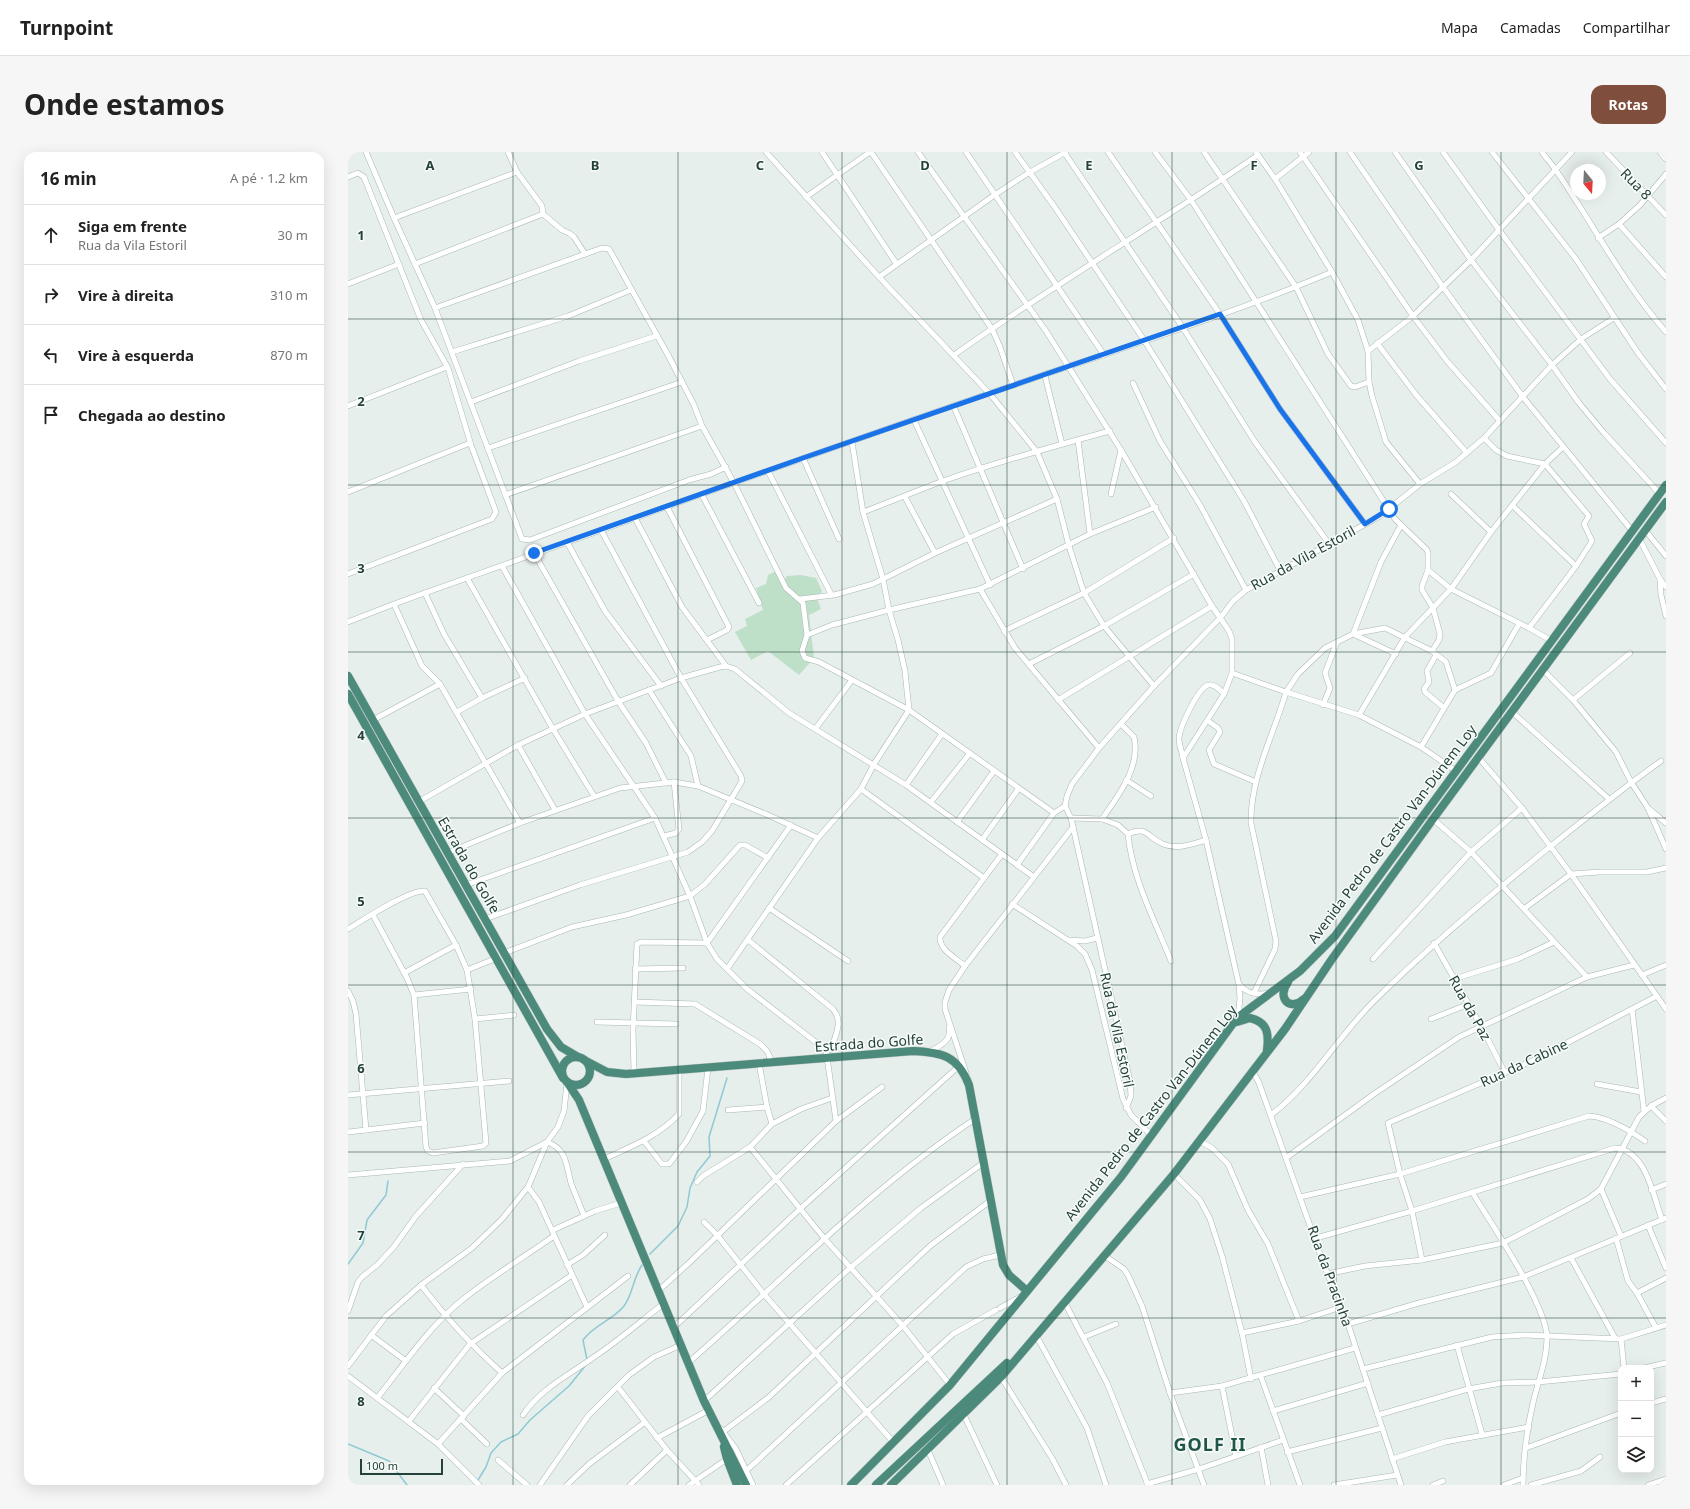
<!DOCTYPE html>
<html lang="pt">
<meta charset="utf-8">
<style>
:root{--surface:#fff;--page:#f6f6f6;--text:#222;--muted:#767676;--line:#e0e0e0;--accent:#804e3d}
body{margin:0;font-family:"Noto Sans",sans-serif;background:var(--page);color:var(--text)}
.controls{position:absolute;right:12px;bottom:12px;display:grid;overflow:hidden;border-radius:8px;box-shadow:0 4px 16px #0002}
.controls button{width:36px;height:36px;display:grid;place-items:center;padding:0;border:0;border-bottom:1px solid var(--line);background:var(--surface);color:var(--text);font:20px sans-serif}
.compass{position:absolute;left:1222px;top:12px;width:36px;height:36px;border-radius:50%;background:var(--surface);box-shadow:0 4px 16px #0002;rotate:162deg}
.scale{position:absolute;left:12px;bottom:10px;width:83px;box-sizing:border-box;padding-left:4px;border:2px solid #24423a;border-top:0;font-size:11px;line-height:14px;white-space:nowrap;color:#24423a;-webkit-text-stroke:3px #f7fbf9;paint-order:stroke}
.stop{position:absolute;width:12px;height:12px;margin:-9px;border:3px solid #1a73e8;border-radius:50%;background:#fff}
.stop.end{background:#1a73e8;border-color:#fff;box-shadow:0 1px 4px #0008}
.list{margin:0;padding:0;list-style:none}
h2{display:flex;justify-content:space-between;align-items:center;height:52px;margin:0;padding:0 16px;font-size:17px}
h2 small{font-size:13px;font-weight:400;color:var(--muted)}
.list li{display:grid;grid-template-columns:26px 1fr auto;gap:12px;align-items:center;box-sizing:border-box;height:60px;padding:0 16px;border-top:1px solid var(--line)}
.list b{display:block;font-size:15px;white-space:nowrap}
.list p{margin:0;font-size:13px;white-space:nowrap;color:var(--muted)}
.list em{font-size:13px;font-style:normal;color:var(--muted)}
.icon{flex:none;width:22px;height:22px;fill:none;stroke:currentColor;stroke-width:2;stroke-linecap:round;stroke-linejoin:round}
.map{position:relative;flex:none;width:1318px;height:1333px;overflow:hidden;border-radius:12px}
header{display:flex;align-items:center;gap:24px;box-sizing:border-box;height:56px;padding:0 20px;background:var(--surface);border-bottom:1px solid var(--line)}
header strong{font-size:19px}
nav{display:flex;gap:22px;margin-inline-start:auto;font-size:14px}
.intro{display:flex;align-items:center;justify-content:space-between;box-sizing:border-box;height:96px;padding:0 24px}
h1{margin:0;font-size:28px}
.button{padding:10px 18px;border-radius:12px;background:var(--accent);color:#fff;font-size:14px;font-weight:700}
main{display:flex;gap:24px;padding:0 24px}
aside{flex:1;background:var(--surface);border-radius:12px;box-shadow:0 4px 16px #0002}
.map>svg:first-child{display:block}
.green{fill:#bfe0c8}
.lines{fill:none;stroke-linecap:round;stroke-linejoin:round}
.stream{stroke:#8ec9d4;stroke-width:1.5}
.minor-casing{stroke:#a8b8b2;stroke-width:6}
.trunk-casing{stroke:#c2cac8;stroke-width:9}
.minor{stroke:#fff;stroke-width:5}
.trunk{stroke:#4c8a7c;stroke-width:8}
.route{stroke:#1a73e8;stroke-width:5}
.grid{fill:none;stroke:#24423a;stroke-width:1;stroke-opacity:0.55}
.labels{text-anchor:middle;stroke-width:3;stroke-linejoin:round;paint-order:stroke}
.street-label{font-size:14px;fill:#24423a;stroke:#f7fbf9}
.district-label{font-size:18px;font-weight:bold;letter-spacing:1px;fill:#1f5548;stroke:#f7fbf9}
.grid-label{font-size:13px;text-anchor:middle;font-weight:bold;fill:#24423a;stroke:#f7fbf9;stroke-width:3;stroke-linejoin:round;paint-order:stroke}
</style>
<header>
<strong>Turnpoint</strong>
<nav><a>Mapa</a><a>Camadas</a><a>Compartilhar</a></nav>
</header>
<div class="intro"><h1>Onde estamos</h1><a class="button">Rotas</a></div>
<main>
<aside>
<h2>16 min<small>A pé · 1.2 km</small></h2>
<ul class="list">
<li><svg class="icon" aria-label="ahead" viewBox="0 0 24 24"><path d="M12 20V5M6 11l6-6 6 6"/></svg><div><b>Siga em frente</b><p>Rua da Vila Estoril</p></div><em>30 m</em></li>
<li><svg class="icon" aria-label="right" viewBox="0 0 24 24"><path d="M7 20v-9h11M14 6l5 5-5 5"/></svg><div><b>Vire à direita</b></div><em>310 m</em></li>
<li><svg class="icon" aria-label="left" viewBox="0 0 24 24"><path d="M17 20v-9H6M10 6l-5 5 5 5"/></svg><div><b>Vire à esquerda</b></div><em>870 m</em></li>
<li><svg class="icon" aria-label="arrive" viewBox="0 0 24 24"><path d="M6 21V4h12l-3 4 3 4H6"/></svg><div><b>Chegada ao destino</b></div></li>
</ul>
</aside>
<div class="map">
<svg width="1318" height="1333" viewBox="0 0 1318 1333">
<rect width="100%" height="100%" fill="#e6efeb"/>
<path class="green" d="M428 419 437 427 439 424 453 423 468 426 474 439 469 446 473 457 461 463 466 506 451 523 420 499 403 508 387 480 399 474 397 467 415 458 408 436 418 432 420 423Z"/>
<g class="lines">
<g class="stream">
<path d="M302 1102 330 1074 339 1055 342 1036 349 1020 362 1004 361 985 379 926"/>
<path d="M0 1112 15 1091 19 1068 38 1043 40 1029"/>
<path d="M239 1208 235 1188C247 1172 265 1168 276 1154 285 1142 285 1126 294 1113"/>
<path d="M0 1292 41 1309 59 1333"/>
<path d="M130 1328 138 1315 143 1301 153 1290 170 1282 182 1268 221 1234 238 1213"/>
</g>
<g class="minor-casing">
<g id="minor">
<path d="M18 0 46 66 87 156 174 387 182 388 341 328 363 322 378 315"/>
<path d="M418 0 531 125 642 242 689 300 709 347 721 394 736 441 756 474 806 534"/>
<path d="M474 0 548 111"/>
<path d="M523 0 644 177 652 195 665 233"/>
<path d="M570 0 698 179 773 298 864 454 881 479 884 487V521L876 542 835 606 858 688 891 833 892 846 890 865"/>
<path d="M618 0 756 203"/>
<path d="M667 0 706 54 796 188 896 349 933 420"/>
<path d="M716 0 835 176 907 290 982 393"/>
<path d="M760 0 872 162 932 257 1017 372"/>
<path d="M807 0 843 48 1047 367 1079 398 1080 401V418L1103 437 1181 476 1228 414 1244 389 1236 372 1241 364 1197 312 1159 304 1148 298 1136 286"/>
<path d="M856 0 948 135 980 202 1003 234 1007 235 1021 230"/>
<path d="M908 0 927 27 984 120 1010 168 1020 199 1021 230 1024 244 1038 290 1072 332"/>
<path d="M952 0 1065 164 1099 209 1152 269"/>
<path d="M1002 0 1095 135 1175 245 1285 380"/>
<path d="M1047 0 1123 108 1204 213 1231 251 1256 281 1312 342"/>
<path d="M1095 0 1151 78 1262 227 1318 291"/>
<path d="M1144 0 1228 107 1290 201 1318 237"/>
<path d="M1194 0C1198 6 1203 11 1207 17 1245 71 1274 130 1318 180"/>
<path d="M1258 0 1318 63"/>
<path d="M1312 0 1318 7"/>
<path d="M0 25 10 21 16 25 73 168 100 216 123 293 148 360 144 367 0 422"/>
<path d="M927 27 961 0"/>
<path d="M458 45 522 0"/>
<path d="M195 62 214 78 221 81 226 85 237 102"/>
<path d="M46 66 169 20"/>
<path d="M1271 72 1318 125"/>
<path d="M1250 86 1271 72 1292 53 1318 22"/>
<path d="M67 112 195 62 194 54 169 20 160 0"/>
<path d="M531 125 648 42 682 20 718 0"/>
<path d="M0 132 51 112"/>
<path d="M87 156 254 96 261 97 320 203 346 253 354 274 386 331 438 436 455 451 459 483 454 499 457 506 471 510 561 558 706 661"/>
<path d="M1029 191 1069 244 1119 301"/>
<path d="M1020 199 1065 164 1123 108 1224 0"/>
<path d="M104 200 220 164 283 138"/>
<path d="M606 203C705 133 810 72 910 3"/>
<path d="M697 224 714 292"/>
<path d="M785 231 812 289 852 353 898 438"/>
<path d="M123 250 231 209 308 184"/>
<path d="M0 254 99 215"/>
<path d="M606 255 675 417"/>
<path d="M566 268 642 433"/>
<path d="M730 288 742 382"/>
<path d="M140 296 334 230"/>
<path d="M455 306 491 387"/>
<path d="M420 319 483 442"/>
<path d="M0 340 122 291"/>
<path d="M763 342 773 298"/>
<path d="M1103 342 1143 380"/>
<path d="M157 343 354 274"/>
<path d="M354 343 411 451"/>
<path d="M557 345 587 401"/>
<path d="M1165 354 1228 414"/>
<path d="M319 355 381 475 379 478 359 488"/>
<path d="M515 360C542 350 568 339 595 329 650 310 706 294 762 279"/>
<path d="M287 366 334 455 378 514"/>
<path d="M1297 378 1318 404"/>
<path d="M1291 386 1312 427 1313 443 1318 464"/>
<path d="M219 390 257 459 313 534"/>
<path d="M186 401 270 549 298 591 318 631"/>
<path d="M154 414 237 562 307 666 342 744 359 791 369 807 399 837 478 898 488 969"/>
<path d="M1080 418 1074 434V438L1085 456 1092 482 1091 488 1084 499"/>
<path d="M119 426 205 577 246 644"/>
<path d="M1312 427 1318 435"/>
<path d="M632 437 667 496 751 596"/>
<path d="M77 441 96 482 134 546"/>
<path d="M452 447 486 443 525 432 587 401 709 347"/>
<path d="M46 452 74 514 92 532 172 671"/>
<path d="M0 470 46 452C252 379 457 304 663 234 770 197 879 164 984 120"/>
<path d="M1181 476 1204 489"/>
<path d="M656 479 736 441 826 386"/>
<path d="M459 483 484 473 541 458 632 437 742 382 808 355"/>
<path d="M1048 502 1005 482 1033 410 1053 373"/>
<path d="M1088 503 1079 519 1081 530 1076 537 1077 540 1096 556"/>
<path d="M681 512 756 474 846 422"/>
<path d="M1194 517 1225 548 1268 600 1283 630 1300 656 1318 697"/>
<path d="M884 521 938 540 950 522 977 496 1005 482 1037 476 1084 499 1098 510 1107 538"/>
<path d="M301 538 343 604 350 634"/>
<path d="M710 548 864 454"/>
<path d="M1225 548 1282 501"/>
<path d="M975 553 982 536 977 521 989 490"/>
<path d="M1163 559 1261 647"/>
<path d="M109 560 134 546 177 526"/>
<path d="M1011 563 1057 485 1103 437 1143 380 1197 312 1215 295"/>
<path d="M25 568 92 532"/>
<path d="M860 569 870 576 872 580 861 598 866 612 908 630"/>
<path d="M468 576 504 528"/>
<path d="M170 593 207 658"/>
<path d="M1073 595 1107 538 1143 521 1171 472"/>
<path d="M1130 605 1174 656 1223 722 1318 857"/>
<path d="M835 606C834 600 831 593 831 587 831 576 850 536 860 533 866 531 872 538 876 542"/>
<path d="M778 628 803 644"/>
<path d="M558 633 594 582"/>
<path d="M513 637 636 726"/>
<path d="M70 650 170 593 237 562 333 526 372 515 378 514 387 517 441 561 558 633 686 725"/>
<path d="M583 650 622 601"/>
<path d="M1300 656 1318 671"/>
<path d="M723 666 754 667C770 644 793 615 786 585L773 572"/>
<path d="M754 667 770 673 780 682C784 726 807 769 823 809"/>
<path d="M1085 667 1123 700 1239 825"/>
<path d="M609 670 646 619"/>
<path d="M780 682C799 673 800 686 815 692 829 698 844 692 858 688"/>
<path d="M316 684 328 681 331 677 326 630"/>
<path d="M634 688 671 636"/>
<path d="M99 701 172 671 272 636 326 630 350 634 420 663 470 686"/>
<path d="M669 713 706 661 717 654"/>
<path d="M118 733 307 666"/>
<path d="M664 752 729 794 737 802 744 818 775 947 783 963 804 984"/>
<path d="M421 756 500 809"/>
<path d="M1177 756 1223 722 1252 720H1299L1318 716"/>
<path d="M137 767 232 733 340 700 354 690 364 679 394 629 393 624 333 526 253 378"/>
<path d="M0 777C15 768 62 737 77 739L108 793 119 818 127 867 138 991 135 994 85 1001 80 999 78 995 66 843 59 826 25 763"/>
<path d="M400 788 485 857C496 870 487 883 483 898H478"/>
<path d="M721 788 737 789 749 786"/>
<path d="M1086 791 1133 874 1157 921"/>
<path d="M156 801 224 775 278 763 342 744 357 732 392 693H397L420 706"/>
<path d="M1025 807 1123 700 1174 656"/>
<path d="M617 814C608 806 591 798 592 785L654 702"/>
<path d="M287 817 335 816"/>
<path d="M379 817 470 686 513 637 526 612 561 558 557 519 550 488 541 458 535 427 515 360 504 290"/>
<path d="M119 818 149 806"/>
<path d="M56 821 108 793"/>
<path d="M1294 823 1318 813"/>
<path d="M1106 827 1170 807 1206 790"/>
<path d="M892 833C899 842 911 843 921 841"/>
<path d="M0 839 5 849 8 862 18 978 77 971"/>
<path d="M906 841 927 797 928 789 903 671C902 626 926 582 938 540L1011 563 1073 595 1108 619"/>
<path d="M66 843 123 837"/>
<path d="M286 850 347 852 412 892 419 899 424 910"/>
<path d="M1284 857 1296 959"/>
<path d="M127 867 166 863"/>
<path d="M1083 867 1121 852"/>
<path d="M249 870 328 872"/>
<path d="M581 900C592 894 604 889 601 875"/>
<path d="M411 911 419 955 424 972"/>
<path d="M904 918 911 931 976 1113 1000 1172 1053 1333"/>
<path d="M286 922 285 878 289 792 293 790 359 791 443 673"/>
<path d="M619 924 597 857V850L601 838 617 814 725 675"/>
<path d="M1249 932 1293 940"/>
<path d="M0 943 161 929"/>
<path d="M1303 954 1318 969"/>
<path d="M778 956 783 944 782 929 723 666 717 654 719 644 724 632 751 596 806 534 873 465 885 449 898 438 1032 364 1072 332 1108 310 1136 286 1204 213 1233 187 1266 166"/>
<path d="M380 958 419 955"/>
<path d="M923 963C965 931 990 884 1028 847 1084 792 1142 743 1203 694 1239 665 1275 636 1313 609"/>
<path d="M0 980 18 978"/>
<path d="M296 989 314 1012H321L338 990 355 959 360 916"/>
<path d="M852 989 864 996 880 1012 900 1058 920 1092 951 1169"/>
<path d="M402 995 476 1086 555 1174 602 1233"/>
<path d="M938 1006 1026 942 1111 885 1239 825 1286 813"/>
<path d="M256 1007C282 995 311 984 331 962V919"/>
<path d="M826 1022 852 1048 862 1067 874 1104 894 1181 903 1227"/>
<path d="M0 1023 162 1009 199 990C219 997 218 1013 223 1031 227 1042 232 1053 236 1064"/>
<path d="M349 1030 355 1024 402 995 424 972 453 957 484 946"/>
<path d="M180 1035 191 1050 239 1155"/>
<path d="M1253 1037 1273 1084"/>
<path d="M1303 1038 1318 1032"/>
<path d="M1124 1040C1142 1070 1199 1153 1199 1186 1199 1208 1190 1229 1185 1251 1179 1277 1175 1306 1175 1333"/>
<path d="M952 1045 1052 1022 1241 964C1260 965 1281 978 1297 989"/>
<path d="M356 1070 369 1083 415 1141 546 1291"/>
<path d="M1300 1073 1318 1116"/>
<path d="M205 1078 247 1059 273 1051"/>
<path d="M968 1086 1064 1059 1267 996C1298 998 1305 1043 1314 1068"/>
<path d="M1268 1086 1280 1129 1289 1141 1308 1176"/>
<path d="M757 1104 776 1117 780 1123 794 1154 822 1241 856 1333"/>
<path d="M1223 1106 1267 1186"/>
<path d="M1074 1108 1064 1059 1052 1022 1040 971 1186 908 1309 844"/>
<path d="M219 1113 235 1103 257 1083"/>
<path d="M979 1122 1017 1114 1074 1108 1155 1091 1240 1047 1253 1037 1291 965 1303 954 1318 946"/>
<path d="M73 1133C98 1166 124 1194 154 1221"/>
<path d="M310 1139 342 1110 488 969 534 935"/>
<path d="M1289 1141 1318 1126"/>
<path d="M717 1151 759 1231 800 1333"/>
<path d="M652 1156 672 1145"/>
<path d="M0 1159 10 1130 14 1125 29 1113 45 1096 68 1064 115 1012"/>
<path d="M1000 1172 1071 1151 1175 1125 1318 1066"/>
<path d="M325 1176 453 1056 611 914"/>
<path d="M894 1181 951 1169 993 1155"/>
<path d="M23 1183 58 1209"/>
<path d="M689 1185 739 1276 758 1333"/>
<path d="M736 1185 768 1172"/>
<path d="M1273 1187 1276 1216"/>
<path d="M1109 1193 1134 1282"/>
<path d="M340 1211C435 1128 521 1037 627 967"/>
<path d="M0 1214 38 1164 73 1133 124 1096 154 1067 180 1035 199 990 210 975 216 959 219 931"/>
<path d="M1296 1216 1318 1211"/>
<path d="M1015 1217 1144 1185 1177 1183 1273 1187 1318 1173"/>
<path d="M0 1224 90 1292 131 1333"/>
<path d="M653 1225 704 1306 718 1333"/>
<path d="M913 1225 952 1333"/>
<path d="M874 1234 888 1304"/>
<path d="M270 1235 297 1270"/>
<path d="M86 1236 116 1264"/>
<path d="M822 1241 874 1234 1007 1196"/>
<path d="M30 1245C56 1212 81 1175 114 1148 143 1125 176 1105 206 1084"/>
<path d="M356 1249 502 1116 573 1056 635 1011"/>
<path d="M1303 1251 1318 1247"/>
<path d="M925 1259 1020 1231"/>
<path d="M175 1263C192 1237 221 1223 246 1205 270 1189 292 1170 315 1152"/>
<path d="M616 1263 649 1333"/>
<path d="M1030 1263 1120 1237 1154 1231 1190 1230 1273 1222"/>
<path d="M113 1267 139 1292"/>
<path d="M61 1269 122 1192 224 1123"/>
<path d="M373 1277 388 1297 405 1333"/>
<path d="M376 1279 421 1245 582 1094 642 1049"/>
<path d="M309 1286 361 1258"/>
<path d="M90 1292 154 1221 280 1124"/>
<path d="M913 1295 920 1333"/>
<path d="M1178 1296 1273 1261"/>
<path d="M580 1298 595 1333"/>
<path d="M939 1300 1034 1276"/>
<path d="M1044 1307 1097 1290 1181 1275"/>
<path d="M150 1308 179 1333"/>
<path d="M399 1318 618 1115 635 1107 652 1103"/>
<path d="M799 1332 851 1317 935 1288"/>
<path d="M192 1333 240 1264 281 1223 306 1205 333 1193"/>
<path d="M219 1333 241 1312 297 1270 319 1298 351 1333"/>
<path d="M282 1333 319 1298"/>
<path d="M341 1333 379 1307"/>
<path d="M438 1333 605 1182 648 1158"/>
<path d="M986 1333 1049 1323"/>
<path d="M1085 1333 1095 1329"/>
<path d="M1156 1333 1175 1326"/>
<path d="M1183 1333 1233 1319 1252 1305"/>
<path d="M1300 1333 1318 1327"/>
</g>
</g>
<g class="trunk-casing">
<g id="trunk">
<path d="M0 524 199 877 213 895 230 905"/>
<path d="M0 542 215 926"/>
<path d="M940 830C928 846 942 860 956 847"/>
<path d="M889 870 902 866C920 870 921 882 919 898"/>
<circle cx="228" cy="919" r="14"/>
<path d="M238 909 259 920 278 922 565 899C594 900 610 904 621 933L655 1113 661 1123 679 1139"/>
<path d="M219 930 231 948 356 1249 398 1333"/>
<path d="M376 1295 379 1307 389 1333"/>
<path d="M503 1333 602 1233 773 1025 889 866 952 819 987 784 1318 333"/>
<path d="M528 1333 659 1211"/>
<path d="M543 1333 653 1225 826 1022 937 877 984 807 1085 667 1318 350"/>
</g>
</g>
<use href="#minor" class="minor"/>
<use href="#trunk" class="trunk"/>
</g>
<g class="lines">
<path class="route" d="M186 401 455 306 872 162 932 257 1017 372 1041 357"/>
</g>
<path class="grid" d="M165 0V1333M330 0V1333M494 0V1333M659 0V1333M824 0V1333M988 0V1333M1153 0V1333M0 167H1318M0 333H1318M0 500H1318M0 666H1318M0 833H1318M0 1000H1318M0 1166H1318"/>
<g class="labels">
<g class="street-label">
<text transform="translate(1288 32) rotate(46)" y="5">Rua 8</text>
<text transform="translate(955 406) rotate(-29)" y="5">Rua da Vila Estoril</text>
<text transform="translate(1044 682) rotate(-53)" y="5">Avenida Pedro de Castro Van-Dúnem Loy</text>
<text transform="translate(121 713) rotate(60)" y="5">Estrada do Golfe</text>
<text transform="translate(1122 856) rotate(61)" y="5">Rua da Paz</text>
<text transform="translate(769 878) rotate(78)" y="5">Rua da Vila Estoril</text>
<text transform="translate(521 891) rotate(-4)" y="5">Estrada do Golfe</text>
<text transform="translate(1176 911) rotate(-25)" y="5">Rua da Cabine</text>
<text transform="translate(803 961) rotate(-52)" y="5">Avenida Pedro de Castro Van-Dúnem Loy</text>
<text transform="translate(982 1124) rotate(70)" y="5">Rua da Pracinha</text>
</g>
<g class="district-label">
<text x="862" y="1299">GOLF II</text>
</g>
</g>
<g class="grid-label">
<text x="82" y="18">A</text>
<text x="247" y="18">B</text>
<text x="412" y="18">C</text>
<text x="577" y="18">D</text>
<text x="741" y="18">E</text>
<text x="906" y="18">F</text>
<text x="1071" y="18">G</text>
<text x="13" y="88">1</text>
<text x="13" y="254">2</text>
<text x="13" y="421">3</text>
<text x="13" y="588">4</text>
<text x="13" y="754">5</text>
<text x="13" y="921">6</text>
<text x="13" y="1088">7</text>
<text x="13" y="1254">8</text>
</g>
</svg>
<div class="controls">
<button>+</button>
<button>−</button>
<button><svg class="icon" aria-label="layers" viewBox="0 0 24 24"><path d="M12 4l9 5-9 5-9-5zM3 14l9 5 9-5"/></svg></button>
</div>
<svg class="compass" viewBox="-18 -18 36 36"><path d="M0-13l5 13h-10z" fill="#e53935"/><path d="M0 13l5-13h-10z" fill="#767676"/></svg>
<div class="scale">100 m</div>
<div class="stop" style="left:1041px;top:357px"></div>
<div class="stop end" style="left:186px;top:401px"></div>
</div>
</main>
